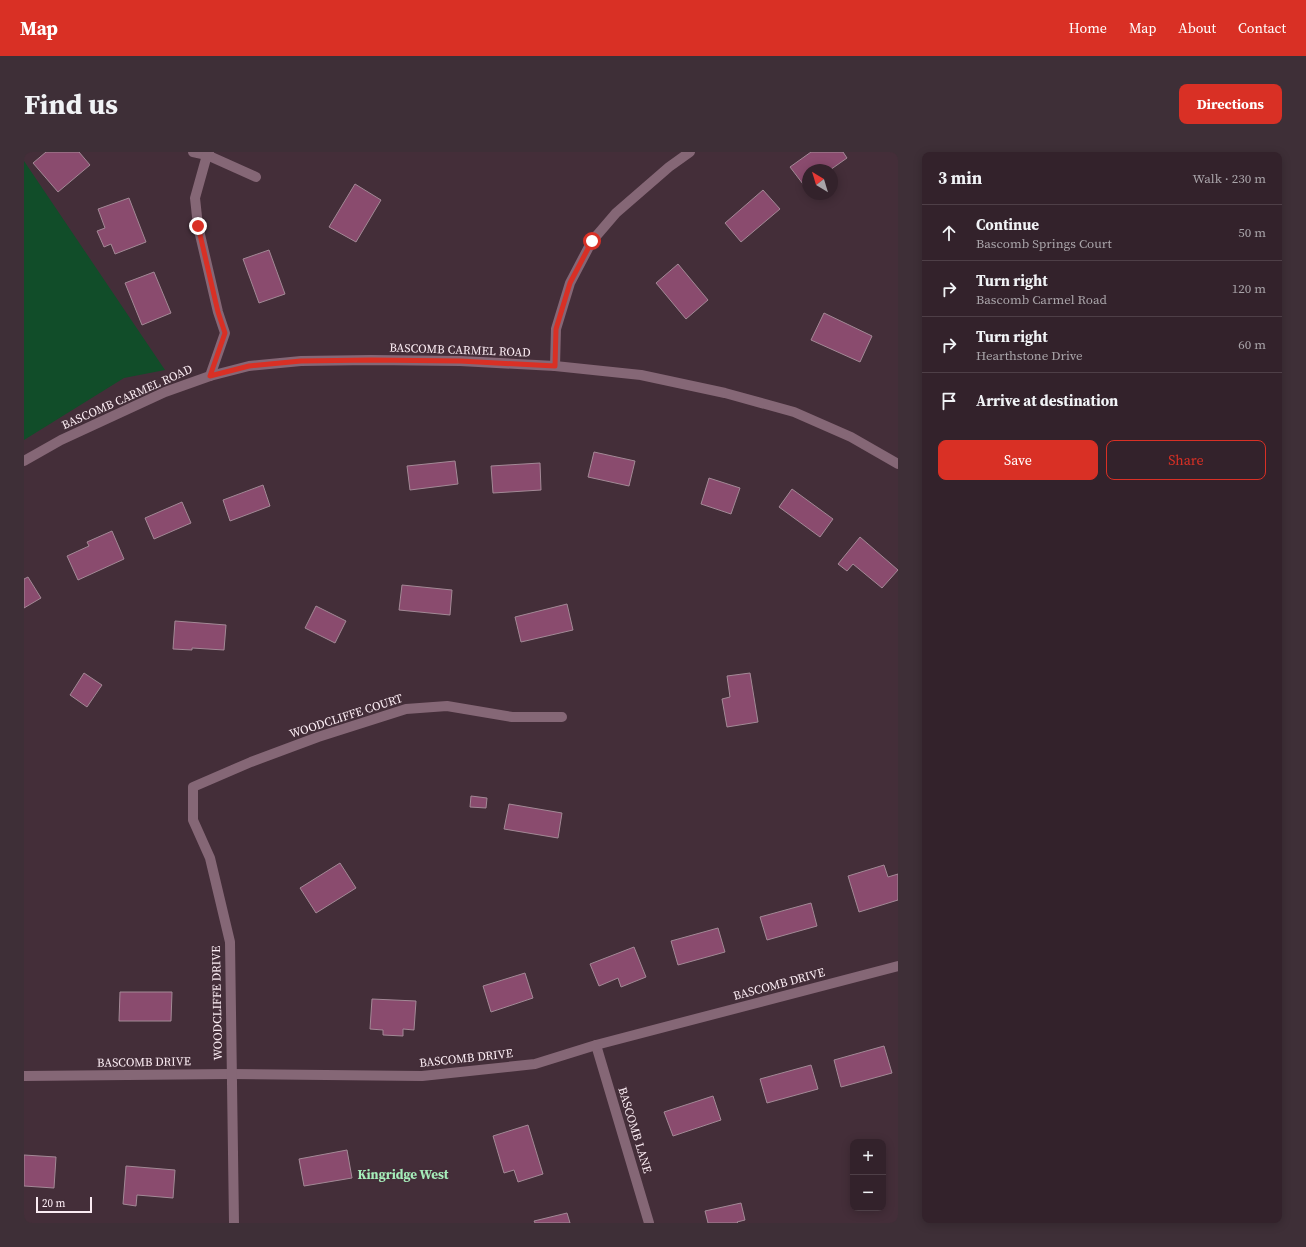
<!DOCTYPE html>
<meta charset="utf-8">
<style>
:root{--surface:#33222b;--page:#3e2f37;--text:#f1f3f6;--muted:#a9a4a9;--line:#4e3f47;--accent:#d93025}
body{margin:0;font-family:"Source Serif 4",serif;background:var(--page);color:var(--text)}
.controls{position:absolute;right:12px;bottom:12px;display:grid;overflow:hidden;border-radius:8px;box-shadow:0 2px 10px #0003}
.controls button{width:36px;height:36px;display:grid;place-items:center;padding:0;border:0;border-bottom:1px solid var(--line);background:var(--surface);color:var(--text);font:20px sans-serif}
.compass{position:absolute;left:778px;top:12px;width:36px;height:36px;border-radius:50%;background:var(--surface);box-shadow:0 2px 10px #0003;rotate:322deg}
.scale{position:absolute;left:12px;bottom:10px;width:56px;box-sizing:border-box;padding-left:4px;border:2px solid #fbecf3;border-top:0;font-size:11px;line-height:14px;white-space:nowrap;color:#fbecf3;-webkit-text-stroke:3px #442e39;paint-order:stroke}
.stop{position:absolute;width:12px;height:12px;margin:-9px;border:3px solid #d93025;border-radius:50%;background:#fff}
.stop.end{background:#d93025;border-color:#fff;box-shadow:0 1px 4px #0008}
.list{margin:0;padding:0;list-style:none}
h2{display:flex;justify-content:space-between;align-items:center;height:52px;margin:0;padding:0 16px;font-size:17px}
h2 small{font-size:13px;font-weight:400;color:var(--muted)}
.list li{display:grid;grid-template-columns:26px 1fr auto;gap:12px;align-items:center;box-sizing:border-box;height:56px;padding:0 16px;border-top:1px solid var(--line)}
.list b{display:block;font-size:15px;white-space:nowrap}
.list p{margin:0;font-size:13px;white-space:nowrap;color:var(--muted)}
.list em{font-size:13px;font-style:normal;color:var(--muted)}
.actions{display:flex;gap:8px;padding:12px 16px}
.actions a{flex:1;padding:9px 0;border:1px solid var(--accent);border-radius:8px;text-align:center;font-size:14px;color:var(--accent)}
.actions .main{background:var(--accent);color:#fff}
.icon{flex:none;width:22px;height:22px;fill:none;stroke:currentColor;stroke-width:2;stroke-linecap:round;stroke-linejoin:round}
.map{position:relative;flex:none;width:874px;height:1071px;overflow:hidden;border-radius:8px}
header{display:flex;align-items:center;gap:24px;box-sizing:border-box;height:56px;padding:0 20px;background:var(--accent);color:#fff}
header strong{font-size:19px}
nav{display:flex;gap:22px;margin-inline-start:auto;font-size:14px}
.intro{display:flex;align-items:center;justify-content:space-between;box-sizing:border-box;height:96px;padding:0 24px}
h1{margin:0;font-size:28px}
.button{padding:10px 18px;border-radius:8px;background:var(--accent);color:#fff;font-size:14px;font-weight:700}
main{display:flex;gap:24px;padding:0 24px}
aside{flex:1;background:var(--surface);border-radius:8px;box-shadow:0 2px 10px #0003}
.map>svg:first-child{display:block}
.green{fill:#114d29}
.building{fill:#8a4b6e;stroke:#a38996}
.lines{fill:none;stroke-linecap:round;stroke-linejoin:round}
.lane{stroke:#856776;stroke-width:10}
.street{stroke:#856776;stroke-width:10}
.route{stroke:#d93025;stroke-width:5}
.labels{text-anchor:middle;stroke-width:3;stroke-linejoin:round;paint-order:stroke}
.street-label{font-size:12px;fill:#fbecf3;stroke:#442e39}
.neighbourhood-label{font-size:13px;font-weight:bold;fill:#a6eeba;stroke:#442e39}
</style>
<header>
<strong>Map</strong>
<nav><a>Home</a><a>Map</a><a>About</a><a>Contact</a></nav>
</header>
<div class="intro"><h1>Find us</h1><a class="button">Directions</a></div>
<main>
<div class="map">
<svg width="874" height="1071" viewBox="0 0 874 1071">
<rect width="100%" height="100%" fill="#442e39"/>
<path class="green" d="M0 9 141 218 100 226 0 288Z"/>
<g class="building">
<path d="M22 0H55L66 13 34 40 9 11Z"/>
<path d="M787 0H819L823 6 806 18H784V34L782 36 766 15Z"/>
<path d="M331 32 357 48 332 90 305 75Z"/>
<path d="M739 38 756 57 717 90 701 71Z"/>
<path d="M105 46 122 90 91 102 87 92 80 95 73 79 81 76 74 57Z"/>
<path d="M245 98 261 142 235 151 219 107Z"/>
<path d="M654 112 684 148 662 167 632 131Z"/>
<path d="M130 120 147 161 118 173 101 131Z"/>
<path d="M800 161 848 184 836 210 787 188Z"/>
<path d="M570 300 611 309 605 334 564 325Z"/>
<path d="M431 309 434 332 386 338 383 314Z"/>
<path d="M516 311 517 338 469 341 467 314Z"/>
<path d="M685 326 716 336 707 362 677 352Z"/>
<path d="M239 333 246 354 206 369 199 348Z"/>
<path d="M768 337 809 367 796 385 755 355Z"/>
<path d="M158 350 167 371 130 387 121 366Z"/>
<path d="M88 379 100 407 54 428 43 404 65 394 63 390Z"/>
<path d="M836 385 874 418 858 436 829 412 823 419 814 412Z"/>
<path d="M4 425 17 446 0 456V427Z"/>
<path d="M378 433 428 438 426 463 375 458Z"/>
<path d="M543 452 549 478 497 490 491 465Z"/>
<path d="M292 454 322 469 311 491 281 476Z"/>
<path d="M151 469 202 473 200 498 168 496V498L149 497Z"/>
<path d="M60 521 78 533 63 555 46 543Z"/>
<path d="M726 521 734 570 703 575 698 547 706 545 703 524Z"/>
<path d="M447 644 463 646 462 656 446 655Z"/>
<path d="M485 652 538 661 534 686 480 677Z"/>
<path d="M316 711 332 736 292 761 276 736Z"/>
<path d="M860 713 864 725 874 722V748L835 760 824 724Z"/>
<path d="M787 751 793 774 743 788 736 765Z"/>
<path d="M694 776 701 800 654 813 647 789Z"/>
<path d="M610 795 622 825 597 835 594 826 575 834 566 812Z"/>
<path d="M501 821 509 846 467 860 459 834Z"/>
<path d="M96 840H148L147 869H95Z"/>
<path d="M348 847 392 849 390 878 379 877V884L359 883V878L346 877Z"/>
<path d="M860 894 868 921 817 935 810 908Z"/>
<path d="M787 913 794 937 743 951 736 927Z"/>
<path d="M689 944 697 968 649 984 640 960Z"/>
<path d="M504 973 519 1022 494 1030 490 1018 480 1021 469 984Z"/>
<path d="M323 998 328 1026 280 1034 275 1007Z"/>
<path d="M0 1003 32 1005 30 1036 0 1034Z"/>
<path d="M102 1014 151 1018 149 1046 113 1043 112 1054 99 1052Z"/>
<path d="M717 1051 721 1068 713 1070 714 1071H684L681 1059Z"/>
<path d="M543 1061 546 1071H511L510 1069Z"/>
</g>
<g class="lines">
<path class="lane" d="M183 3 232 25"/>
<g class="street">
<path d="M169 0 183 3"/>
<path d="M185 0 183 3 171 46 174 74 194 160 201 181 186 224"/>
<path d="M531 214 532 177 546 131 568 89 592 61 645 15 666 0"/>
<path d="M0 309 37 288 141 240 186 224 225 214 277 209 347 208 436 209 531 214 617 223 701 241 770 260 827 285 874 312"/>
<path d="M572 893 625 1071"/>
<path d="M0 924 207 922 398 924 511 912 572 893 874 814"/>
<path d="M210 1071 206 790 186 706 169 668V635L227 610 294 585 382 557 423 554 488 565H538"/>
</g>
</g>
<g class="lines">
<path class="route" d="M174 74 194 160 201 181 186 224 225 214 277 209 347 208 436 209 531 214 532 177 546 131 568 89"/>
</g>
<g class="labels">
<g class="street-label">
<text transform="translate(436 198) rotate(2)" y="4">BASCOMB CARMEL ROAD</text>
<text transform="translate(103 245) rotate(-24)" y="4">BASCOMB CARMEL ROAD</text>
<text transform="translate(322 564) rotate(-18)" y="4">WOODCLIFFE COURT</text>
<text transform="translate(755 832) rotate(-15)" y="4">BASCOMB DRIVE</text>
<text transform="translate(193 851) rotate(-91)" y="4">WOODCLIFFE DRIVE</text>
<text transform="translate(442 906) rotate(-6)" y="4">BASCOMB DRIVE</text>
<text transform="translate(120 910) rotate(-1)" y="4">BASCOMB DRIVE</text>
<text transform="translate(611 978) rotate(73)" y="4">BASCOMB LANE</text>
</g>
<g class="neighbourhood-label">
<text x="379" y="1027">Kingridge West</text>
</g>
</g>
</svg>
<div class="controls">
<button>+</button>
<button>−</button>
</div>
<svg class="compass" viewBox="-18 -18 36 36"><path d="M0-13l5 13h-10z" fill="#e53935"/><path d="M0 13l5-13h-10z" fill="#a9a4a9"/></svg>
<div class="scale">20 m</div>
<div class="stop" style="left:568px;top:89px"></div>
<div class="stop end" style="left:174px;top:74px"></div>
</div>
<aside>
<h2>3 min<small>Walk · 230 m</small></h2>
<ul class="list">
<li><svg class="icon" aria-label="ahead" viewBox="0 0 24 24"><path d="M12 20V5M6 11l6-6 6 6"/></svg><div><b>Continue</b><p>Bascomb Springs Court</p></div><em>50 m</em></li>
<li><svg class="icon" aria-label="right" viewBox="0 0 24 24"><path d="M7 20v-9h11M14 6l5 5-5 5"/></svg><div><b>Turn right</b><p>Bascomb Carmel Road</p></div><em>120 m</em></li>
<li><svg class="icon" aria-label="right" viewBox="0 0 24 24"><path d="M7 20v-9h11M14 6l5 5-5 5"/></svg><div><b>Turn right</b><p>Hearthstone Drive</p></div><em>60 m</em></li>
<li><svg class="icon" aria-label="arrive" viewBox="0 0 24 24"><path d="M6 21V4h12l-3 4 3 4H6"/></svg><div><b>Arrive at destination</b></div></li>
</ul>
<div class="actions"><a class="main">Save</a><a>Share</a></div>
</aside>
</main>
